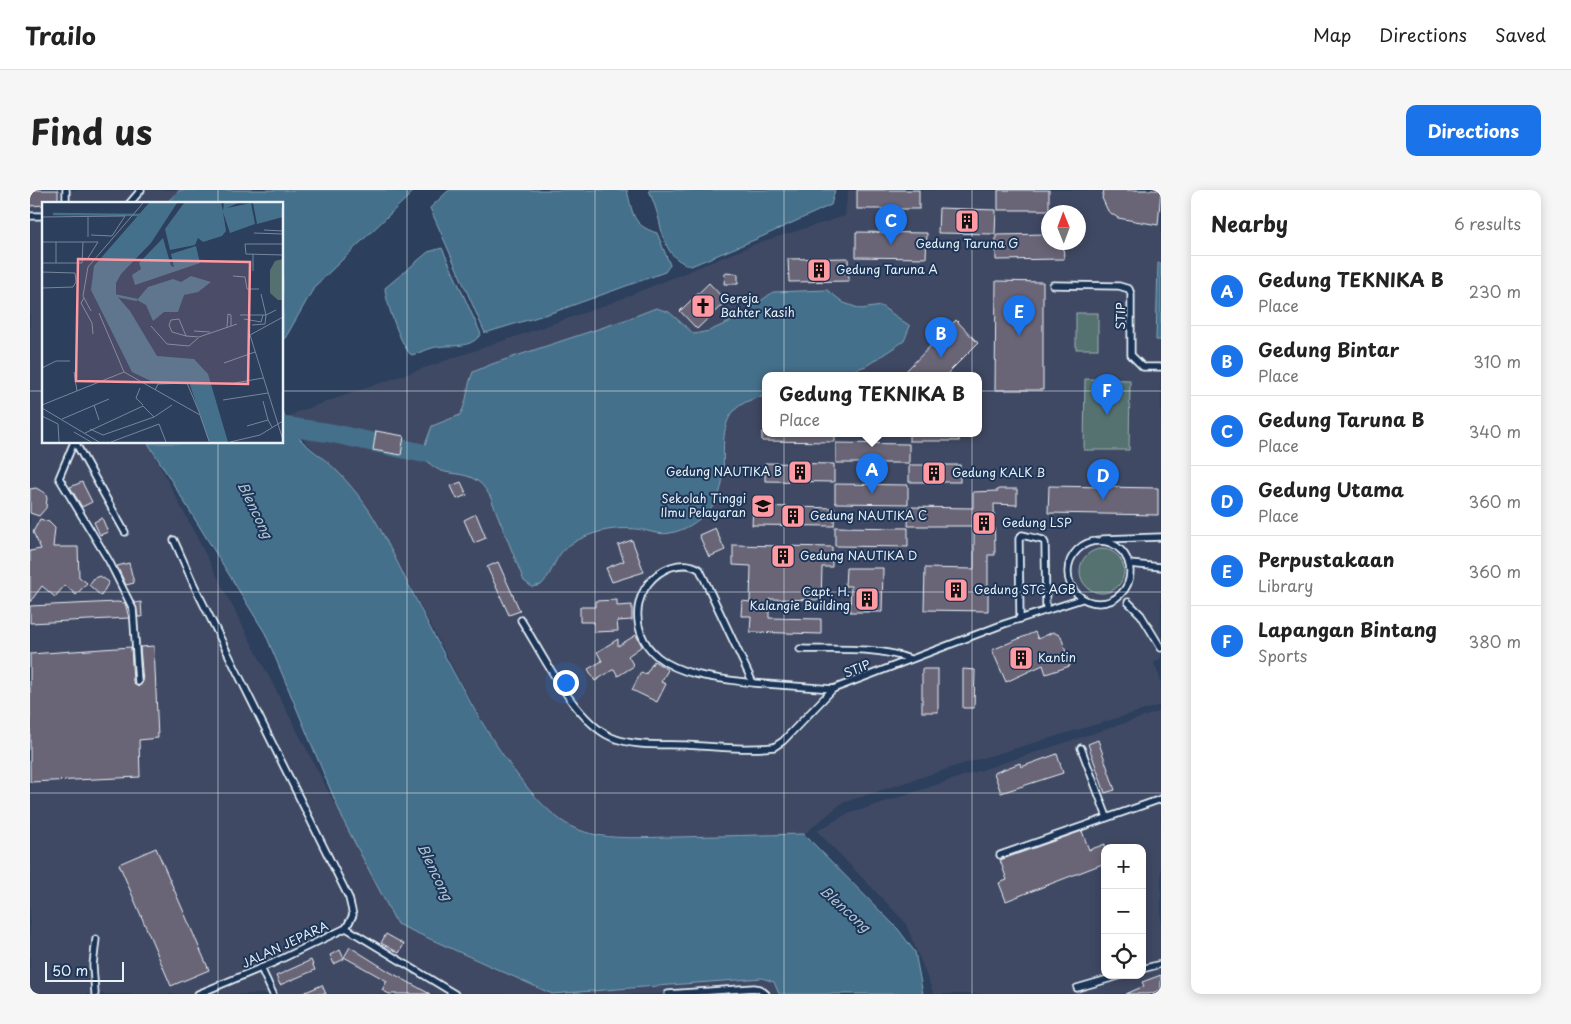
<!DOCTYPE html>
<meta charset="utf-8">
<style>
:root{--surface:#fff;--page:#f6f6f6;--text:#222;--muted:#767676;--line:#e0e0e0;--accent:#1a73e8}
body{margin:0;font-family:"Playpen Sans",sans-serif;background:var(--page);color:var(--text)}
.controls{position:absolute;right:15px;bottom:15px;display:grid;overflow:hidden;border-radius:10px;box-shadow:0 2px 12px #0003}
.controls button{width:45px;height:45px;display:grid;place-items:center;padding:0;border:0;border-bottom:1px solid var(--line);background:var(--surface);color:var(--text);font:25px sans-serif}
.compass{position:absolute;left:1011px;top:15px;width:45px;height:45px;border-radius:50%;background:var(--surface);box-shadow:0 2px 12px #0003;rotate:359deg}
.scale{position:absolute;left:15px;bottom:12px;width:79px;box-sizing:border-box;padding-left:5px;border:2px solid #e8f1f8;border-top:0;font-size:14px;line-height:18px;white-space:nowrap;color:#e8f1f8;-webkit-text-stroke:4px #1d3557;paint-order:stroke}
.you{position:absolute;left:535px;top:492px;width:18px;height:18px;margin:-12px;border:4px solid #fff;border-radius:50%;background:#1a73e8;box-shadow:0 0 0 8px #1a73e833}
.badge{display:grid;place-items:center;width:32px;height:32px;border-radius:50%;background:var(--accent);color:#fff;font-size:16px;font-weight:700}
.pin{position:absolute;translate:-50% -41px;filter:drop-shadow(0 1px 2px #0008)}
.pin::after{content:'';position:absolute;top:26px;width:18px;height:15px;background:inherit;clip-path:polygon(0 0,100% 0,50% 100%)}
.popup{position:absolute;left:732px;top:182px;width:220px;height:65px;box-sizing:border-box;display:grid;place-content:center;border-radius:10px;background:var(--surface);filter:drop-shadow(0 1px 4px #0005);font-size:16px;white-space:nowrap;color:var(--muted)}
.popup b{font-size:19px;color:var(--text)}
.popup::after{content:'';position:absolute;left:50%;top:100%;margin-left:-10px;border:10px solid transparent;border-top-color:var(--surface)}
.list{margin:0;padding:0;list-style:none}
h2{display:flex;justify-content:space-between;align-items:center;height:65px;margin:0;padding:0 20px;font-size:21px}
h2 small{font-size:16px;font-weight:400;color:var(--muted)}
.list li{display:grid;grid-template-columns:32px 1fr auto;gap:15px;align-items:center;box-sizing:border-box;height:70px;padding:0 20px;border-top:1px solid var(--line)}
.list b{display:block;font-size:19px;white-space:nowrap}
.list p{margin:0;font-size:16px;white-space:nowrap;color:var(--muted)}
.list em{font-size:16px;font-style:normal;color:var(--muted)}
.icon{flex:none;width:28px;height:28px;fill:none;stroke:currentColor;stroke-width:2;stroke-linecap:round;stroke-linejoin:round}
.map{position:relative;flex:none;width:1131px;height:804px;overflow:hidden;border-radius:10px}
header{display:flex;align-items:center;gap:30px;box-sizing:border-box;height:70px;padding:0 25px;background:var(--surface);border-bottom:1px solid var(--line)}
header strong{font-size:24px}
nav{display:flex;gap:28px;margin-inline-start:auto;font-size:18px}
.intro{display:flex;align-items:center;justify-content:space-between;box-sizing:border-box;height:120px;padding:0 30px}
h1{margin:0;font-size:35px}
.button{padding:12px 22px;border-radius:10px;background:var(--accent);color:#fff;font-size:18px;font-weight:700}
main{display:flex;gap:30px;padding:0 30px}
aside{flex:1;background:var(--surface);border-radius:10px;box-shadow:0 2px 12px #0003}
.map>svg:first-child{display:block}
.built{fill:#3f4a64;fill-rule:evenodd}
.green{fill:#54716f;stroke:#9eb1b4}
.water{fill:#45708b;stroke:#86a4b7}
.lines{fill:none;stroke-linecap:round;stroke-linejoin:round}
.river{stroke:#45708b;stroke-width:19}
.building{fill:#6a6576;stroke:#e8f1f8}
.service-casing{stroke:#e8f1f8;stroke-width:9}
.service{stroke:#1d3557;stroke-width:5.5}
.grid{fill:none;stroke:#e8f1f8;stroke-width:1;stroke-opacity:0.55}
.labels{text-anchor:middle;stroke-width:4;stroke-linejoin:round;paint-order:stroke}
.poi-label{font-size:12px;fill:#e8f1f8;stroke:#1d3557;text-anchor:start}
.street-label{font-size:12px;fill:#e8f1f8;stroke:#1d3557}
.water-label{font-size:14px;font-style:italic;fill:#afc4d2;stroke:#1d3557}
.inset-river{fill:none;stroke:#45708b;stroke-width:2.5}
.inset-road{fill:none;stroke:#77869b;stroke-width:1}
.view{fill:#ff9aa2;fill-opacity:0.15;stroke:#ff9aa2;stroke-width:2.5}
.inset-edge{fill:none;stroke:#e8f1f8;stroke-width:2.5}
</style>
<header>
<strong>Trailo</strong>
<nav><a>Map</a><a>Directions</a><a>Saved</a></nav>
</header>
<div class="intro"><h1>Find us</h1><a class="button">Directions</a></div>
<main>
<div class="map">
<svg width="1131" height="804" viewBox="0 0 1131 804">
<rect width="100%" height="100%" fill="#2c3f5d"/>
<filter id="ink" filterUnits="userSpaceOnUse"><feTurbulence type="fractalNoise" baseFrequency=".02" numOctaves="2"/><feDisplacementMap in="SourceGraphic" scale="10" xChannelSelector="R" yChannelSelector="G"/><feConvolveMatrix kernelMatrix="1 2 1 2 8 2 1 2 1" color-interpolation-filters="sRGB"/></filter>
<g filter="url(#ink)">
<g class="built">
<path d="M0 0H150L135 14H14V252L118 253 367 734 522 804H0Z"/>
<path d="M818 0H1131V468L1124 473 1131 491V515L926 576 812 613 774 644 595 648 549 640 530 631 518 620 498 600 472 564 440 510 347 333 324 299 255 231 267 222 571 117 731 52 815 26ZM1018 22H1048V52H1018ZM736 185H948V243H736Z"/>
<path d="M1131 521V804H904L875 732 787 641 815 625ZM1075 658H1112V785H1075Z"/>
<path d="M732 788 745 792 749 804H528Z"/>
</g>
<g class="green">
<rect x="1046" y="123" width="22" height="36"/>
<path d="M1055 189 1100 190 1099 260H1054Z"/>
<circle cx="1072" cy="381" r="22"/>
</g>
<g class="water">
<path d="M150 0H385L285 96 253 152 252 14H135Z"/>
<path d="M419 0H597C603 24 602 35 627 43L640 75 635 82 524 122 455 143 400 18Z"/>
<path d="M619 0H805L801 15 729 48 661 76C639 69 635 55 630 34 628 23 623 11 619 0Z"/>
<path d="M412 58 451 144C439 161 419 153 402 158 395 160 389 163 382 165 373 162 355 110 355 98L398 62Z"/>
<path d="M1128 73H1131V150H1126Z"/>
<path d="M797 100 814 113 831 119 851 116 880 136 874 151 836 176 809 185H736V206C663 218 715 286 678 321 667 332 656 340 640 343 632 345 621 342 614 340 588 336 564 340 541 354 523 366 525 381 511 395L502 397 494 391 460 306C457 302 454 296 450 293 429 276 409 293 392 263L402 236 430 225C439 208 436 198 443 182L462 174 595 130 626 118 639 122 664 144 679 141 708 128 743 102Z"/>
<path d="M253 221C258 247 287 261 305 279 321 295 337 315 348 335 387 406 476 614 549 640 579 651 614 647 646 647 689 646 732 645 774 644L868 739 885 762 893 804H749L744 792 732 788 522 804 367 734 314 632 235 443 118 253 252 252Z"/>
</g>
<g class="lines">
<path class="river" d="M252 236 301 243 392 263"/>
</g>
<g class="building">
<path d="M0 0H28V14L0 16Z"/>
<rect x="827" y="0" width="62" height="19"/>
<rect x="968" y="0" width="51" height="20"/>
<path d="M1074 0H1131L1128 35 1088 28 1078 21 1072 8Z"/>
<path d="M909 18 966 20 965 44 908 43Z"/>
<path d="M826 42 897 43 896 68 826 67Z"/>
<path d="M1018 44V52H1033L1034 69 966 70V45Z"/>
<path d="M818 68 819 91 759 92 758 69Z"/>
<path d="M695 83 708 84V94H694Z"/>
<path d="M966 91 1013 92V200H965Z"/>
<path d="M679 93 696 111 667 139 650 121Z"/>
<path d="M926 130 948 153 916 185H872Z"/>
<path d="M346 241 374 246 371 265 343 260Z"/>
<path d="M732 243H805V252L732 251Z"/>
<rect x="879" y="243" width="50" height="8"/>
<path d="M806 253 879 254V273H806Z"/>
<path d="M735 273 804 274V292L735 291Z"/>
<rect x="879" y="275" width="51" height="17"/>
<path d="M52 292 62 312 52 317 40 297Z"/>
<path d="M431 292 437 305 427 309 421 296Z"/>
<path d="M805 294 878 295V314L805 313Z"/>
<path d="M1019 296 1128 298V325L1018 323Z"/>
<path d="M6 298 15 303 17 308 16 318 9 326 0 323V299Z"/>
<path d="M968 299H987V315L964 314 965 365H958V421L894 420 895 378 944 379V336H878L879 317 943 318V302L968 301Z"/>
<path d="M723 316 805 318 804 336 722 335Z"/>
<path d="M446 324 456 348 444 353 434 330Z"/>
<path d="M72 328 78 342 70 345 64 332Z"/>
<path d="M10 329 19 332 25 338 23 357H48L49 387 57 393 46 405 35 395 25 407 12 396 0 412V361L11 359 3 342Z"/>
<path d="M805 337 878 338V357L805 356Z"/>
<path d="M685 338 695 360 679 367 669 345Z"/>
<path d="M602 350 614 382 582 392 576 378 594 371 588 355Z"/>
<path d="M703 355 802 357V377H792L791 410 739 409V428L791 429V444L720 442 721 426H711L712 411 720 412 721 376 703 375Z"/>
<path d="M468 372 490 421 479 425 457 377Z"/>
<path d="M99 373 104 393 96 395 87 376Z"/>
<path d="M816 378H853L852 422H820L821 396H815Z"/>
<path d="M70 386 79 392 71 406 59 395 64 388Z"/>
<path d="M587 410V416L602 415V430L587 431 588 441 564 442V432H550V417H565V411Z"/>
<path d="M87 412 95 413 99 428 0 433V416Z"/>
<path d="M111 412 112 427H108L105 413Z"/>
<path d="M1005 442 1008 449 1023 442 1031 446 1040 476 1016 484 1013 475 976 492 962 460Z"/>
<path d="M606 445 612 456 598 466 604 476 588 486 584 479 565 491 558 479 572 471 567 462 588 449V456Z"/>
<path d="M124 456 128 548 109 550 110 587 0 592V464L101 457 103 492 108 497 113 492 110 457Z"/>
<path d="M624 471 638 480 631 492 636 494 627 512 602 500 611 482 616 484Z"/>
<rect x="892" y="479" width="16" height="43"/>
<path d="M933 479 945 480 944 518H933Z"/>
<path d="M1068 550 1085 600 1075 603 1058 554Z"/>
<path d="M1027 564 1033 583 971 603 964 583 990 573 991 577Z"/>
<path d="M1052 641 1059 660 1075 654V673L976 711 969 693 977 690 970 670Z"/>
<path d="M126 658 179 780 141 796 89 674Z"/>
<path d="M356 744 374 754 369 763 351 753Z"/>
<path d="M320 757 360 782 400 804H359L352 800 357 791 314 767Z"/>
<path d="M310 760 314 769 304 774 300 765Z"/>
<path d="M281 770 285 780 250 795 246 786Z"/>
<path d="M1131 785V800L1119 804H1096L1114 796 1112 792Z"/>
<path d="M292 795 296 804H271Z"/>
</g>
<g class="lines">
<g class="service-casing">
<g id="service">
<path d="M36 14V0"/>
<path d="M99 14 111 0"/>
<path d="M0 26H14"/>
<path d="M1023 95 1089 96 1099 99 1101 104V165L1113 177H1131"/>
<path d="M44 252 29 288 79 371 103 419 108 492"/>
<path d="M45 252 95 342"/>
<path d="M1073 349 1131 347"/>
<path d="M144 350 164 395 319 708 323 725 316 738"/>
<circle cx="1069" cy="382" r="31"/>
<path d="M1099 374 1131 377"/>
<path d="M1098 412 1111 425 1131 458"/>
<path d="M990 429 989 349 992 345 1013 350 1015 353 1016 420"/>
<path d="M491 430C513 465 544 530 581 547 603 557 633 554 656 555 685 557 716 560 744 557L753 551 803 499"/>
<path d="M770 459C806 460 845 456 880 469"/>
<path d="M723 493C693 489 653 487 628 467 596 441 603 391 641 377 651 374 661 373 670 380L723 493 803 499 974 434 1052 409"/>
<path d="M1051 558 1077 627"/>
<path d="M970 665 1131 609"/>
<path d="M231 778 243 804"/>
<path d="M1112 779 1131 774"/>
<path d="M1047 798 1092 785"/>
<path d="M65 804 63 775 66 749"/>
<path d="M168 804 243 773 316 738 425 804"/>
<path d="M638 804 724 798 730 799 736 804"/>
</g>
</g>
<use href="#service" class="service"/>
</g>
</g>
<path class="grid" d="M188 0V14M377 0V804M565 0V804M754 0V804M942 0V804M0 201H14M252 201H1131M188 252V804M0 402H1131M0 603H1131"/>
<defs>
<g id="building-square" transform="scale(1.25)"><rect x="-9" y="-9" width="18" height="18" rx="4" fill="#ff9aa2" stroke="#1d3557"/><path d="M-4-6H4V6H1V3H-1V6H-4ZM-2.5-4.3h1.7v1.8h-1.7ZM.8-4.3h1.7v1.8H.8ZM-2.5-1h1.7V.8h-1.7ZM.8-1h1.7V.8H.8Z" fill="#111"/></g>
<g id="church-square" transform="scale(1.25)"><rect x="-9" y="-9" width="18" height="18" rx="4" fill="#ff9aa2" stroke="#1d3557"/><path d="M-1.2-6h2.4v3.5h3.3v2.4h-3.3V6h-2.4V-.1h-3.3v-2.4h3.3Z" fill="#111"/></g>
<g id="university-square" transform="scale(1.25)"><rect x="-9" y="-9" width="18" height="18" rx="4" fill="#ff9aa2" stroke="#1d3557"/><path d="M0-5L7-2L0 1L-7-2ZM-4 1L0 2.5L4 1V4Q0 6-4 4Z" fill="#111"/></g>
</defs>
<g fill-rule="evenodd">
<use href="#building-square" x="937" y="31"/>
<use href="#building-square" x="789" y="80"/>
<use href="#church-square" x="673" y="116"/>
<use href="#building-square" x="770" y="282"/>
<use href="#building-square" x="904" y="283"/>
<use href="#university-square" x="733" y="316"/>
<use href="#building-square" x="763" y="326"/>
<use href="#building-square" x="954" y="333"/>
<use href="#building-square" x="753" y="366"/>
<use href="#building-square" x="926" y="400"/>
<use href="#building-square" x="837" y="409"/>
<use href="#building-square" x="991" y="468"/>
</g>
<g class="labels">
<g class="poi-label">
<text x="937" y="58" text-anchor="middle">Gedung Taruna G</text>
<text x="806" y="84">Gedung Taruna A</text>
<text x="690" y="113">Gereja<tspan x="690" dy="14">Bahter Kasih</tspan></text>
<text x="752" y="286" text-anchor="end">Gedung NAUTIKA B</text>
<text x="922" y="287">Gedung KALK B</text>
<text x="716" y="313" text-anchor="end">Sekolah Tinggi<tspan x="716" dy="14">Ilmu Pelayaran</tspan></text>
<text x="780" y="330">Gedung NAUTIKA C</text>
<text x="972" y="337">Gedung LSP</text>
<text x="770" y="370">Gedung NAUTIKA D</text>
<text x="944" y="404">Gedung STC AGB</text>
<text x="820" y="406" text-anchor="end">Capt. H.<tspan x="820" dy="14">Kalangie Building</tspan></text>
<text x="1008" y="472">Kantin</text>
</g>
<g class="street-label">
<text transform="translate(1091 126) rotate(-89)" y="4">STIP</text>
<text transform="translate(827 479) rotate(-22)" y="4">STIP</text>
<text transform="translate(255 755) rotate(-25)" y="4">JALAN JEPARA</text>
</g>
<g class="water-label">
<text transform="translate(225 320) rotate(64)" y="5">Blencong</text>
<text transform="translate(405 682) rotate(64)" y="5">Blencong</text>
<text transform="translate(815 719) rotate(42)" y="5">Blencong</text>
</g>
</g>
<g transform="translate(12 12)">
<rect width="241" height="241" fill="#2c3f5d"/>
<path d="M241 57V98H236L228 91V68L233 59Z" fill="#54716f"/>
<path d="M107 1H135L109 41 79 72 74 81V93L88 109 115 154 152 157 166 172 186 240H167L147 180 113 181 90 170 49 88 52 64ZM142 1H179L181 9 182 1H196L185 6 209 1 213 22 188 31 181 10 184 29 180 34 161 40 156 36 153 43 128 48 123 27ZM211 1H239L241 15 215 22ZM121 36 129 64 132 65 129 52 154 44 158 61 93 83 90 73 99 67 97 61ZM149 74 169 80 156 90 142 93 136 110H122L111 119 104 103 95 98 106 85 131 77 139 80Z" fill="#45708b"/>
<path class="inset-river" d="M11 12 98 13M71 93 95 98"/>
<path class="inset-road" d="M0 15 83 14 70 34 49 33M46 15V35M222 28 241 29M212 31 241 32M0 40H56L46 56M241 42H203L204 52 241 53M0 61H40L41 40M14 61V40M211 69V52M0 70 33 71 34 80 31 85 0 86M191 74 203 75 205 87H217M42 96 39 101 50 121 51 132M49 109 41 94 46 65 101 1M57 111 82 170M198 113H224L219 92M241 115 208 133 241 238M202 117 219 120 221 113M210 123 223 122 224 113 234 108M109 124 125 142 147 144 156 136M185 125 186 112 189 113V124M152 129 168 130M144 134 130 130 127 123 129 118 137 117 144 134 157 135 195 122M182 161 213 150M0 166 14 159H28M32 170 35 189M193 181 221 176M98 186 94 196 101 203M113 188 116 182 145 181 158 212M181 198 226 191M221 199 226 218M0 203 82 170 158 213 167 239M52 203 57 218M0 206 57 240M0 214 16 222 17 240M20 217 67 197M205 224 226 218 230 225M48 227 61 233 112 215 130 203M32 230 49 240M43 231 101 204 112 215M69 240 117 222 124 240M188 240 218 233 241 219"/>
<path class="view" d="M36 57 208 60 206 182 34 179Z"/>
<rect width="241" height="241" class="inset-edge"/>
</g>
</svg>
<div class="controls">
<button>+</button>
<button>−</button>
<button><svg class="icon" aria-label="locate" viewBox="0 0 24 24"><circle cx="12" cy="12" r="6"/><path d="M12 2v4M12 18v4M2 12h4M18 12h4"/></svg></button>
</div>
<svg class="compass" viewBox="-18 -18 36 36"><path d="M0-13l5 13h-10z" fill="#e53935"/><path d="M0 13l5-13h-10z" fill="#767676"/></svg>
<div class="scale">50 m</div>
<div class="you"></div>
<div class="pin badge" style="left:842px;top:304px">A</div>
<div class="popup"><b>Gedung TEKNIKA B</b>Place</div>
<div class="pin badge" style="left:911px;top:168px">B</div>
<div class="pin badge" style="left:861px;top:55px">C</div>
<div class="pin badge" style="left:1073px;top:310px">D</div>
<div class="pin badge" style="left:989px;top:146px">E</div>
<div class="pin badge" style="left:1077px;top:225px">F</div>
</div>
<aside>
<h2>Nearby<small>6 results</small></h2>
<ul class="list">
<li><span class="badge">A</span><div><b>Gedung TEKNIKA B</b><p>Place</p></div><em>230 m</em></li>
<li><span class="badge">B</span><div><b>Gedung Bintar</b><p>Place</p></div><em>310 m</em></li>
<li><span class="badge">C</span><div><b>Gedung Taruna B</b><p>Place</p></div><em>340 m</em></li>
<li><span class="badge">D</span><div><b>Gedung Utama</b><p>Place</p></div><em>360 m</em></li>
<li><span class="badge">E</span><div><b>Perpustakaan</b><p>Library</p></div><em>360 m</em></li>
<li><span class="badge">F</span><div><b>Lapangan Bintang</b><p>Sports</p></div><em>380 m</em></li>
</ul>
</aside>
</main>
